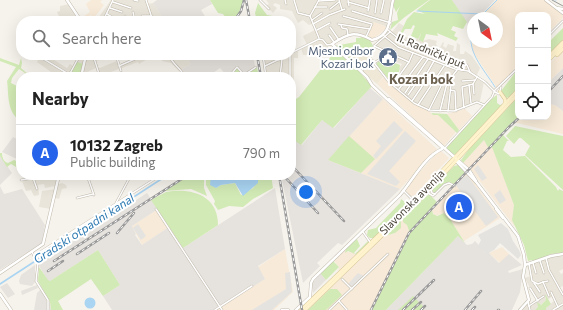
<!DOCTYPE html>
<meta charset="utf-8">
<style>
:root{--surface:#fff;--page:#f6f6f6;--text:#222;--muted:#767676;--line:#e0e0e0;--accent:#2563eb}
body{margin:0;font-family:Commissioner,sans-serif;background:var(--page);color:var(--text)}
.controls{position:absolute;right:12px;top:12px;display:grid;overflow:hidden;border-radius:8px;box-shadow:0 4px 16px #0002}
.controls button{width:36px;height:36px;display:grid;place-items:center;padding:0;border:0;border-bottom:1px solid var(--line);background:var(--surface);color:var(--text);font:20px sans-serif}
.compass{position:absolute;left:467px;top:12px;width:36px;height:36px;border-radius:50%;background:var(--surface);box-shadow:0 4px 16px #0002;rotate:147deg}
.you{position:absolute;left:306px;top:192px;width:14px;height:14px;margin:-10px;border:3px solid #fff;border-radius:50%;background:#1a73e8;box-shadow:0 0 0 6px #1a73e833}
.badge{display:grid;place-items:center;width:26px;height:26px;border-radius:50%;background:var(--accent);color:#fff;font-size:13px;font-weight:700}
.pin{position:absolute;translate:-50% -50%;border:2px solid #fff;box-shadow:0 1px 4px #0006}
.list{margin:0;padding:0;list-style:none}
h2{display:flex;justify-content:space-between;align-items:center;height:52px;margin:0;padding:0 16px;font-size:17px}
h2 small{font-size:13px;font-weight:400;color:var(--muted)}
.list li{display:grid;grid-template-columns:26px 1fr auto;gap:12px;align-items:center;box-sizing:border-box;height:56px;padding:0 16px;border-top:1px solid var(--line)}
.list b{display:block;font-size:15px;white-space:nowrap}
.list p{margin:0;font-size:13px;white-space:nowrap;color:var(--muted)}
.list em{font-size:13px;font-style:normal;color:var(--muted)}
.icon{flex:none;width:22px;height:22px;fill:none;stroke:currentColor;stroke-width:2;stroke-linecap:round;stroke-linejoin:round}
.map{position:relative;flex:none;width:563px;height:310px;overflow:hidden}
.search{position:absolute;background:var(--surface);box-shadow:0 4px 16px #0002;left:16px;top:16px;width:280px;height:44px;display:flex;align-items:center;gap:10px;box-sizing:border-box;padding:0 14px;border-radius:16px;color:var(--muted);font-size:15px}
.panel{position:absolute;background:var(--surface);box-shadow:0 4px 16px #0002;left:16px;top:72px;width:280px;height:108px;border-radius:16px}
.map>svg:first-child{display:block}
.residential{fill:#eae5da}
.commercial{fill:#f7ead8}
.industrial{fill:#e6e2dd}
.education{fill:#efe8d6}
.green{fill:#d2eab5}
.parking{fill:#e5e3e0}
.water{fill:#a9d4f2}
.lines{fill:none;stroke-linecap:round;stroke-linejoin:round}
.stream{stroke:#a9d4f2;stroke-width:1}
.minor-casing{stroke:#c2bbae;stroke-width:2.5}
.tertiary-casing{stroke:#c2bbae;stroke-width:3.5}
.secondary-casing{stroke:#d6c79b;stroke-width:4}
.minor{stroke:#fff;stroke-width:1.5}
.tertiary{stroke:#fff;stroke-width:2.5}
.secondary{stroke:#fff3cd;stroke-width:3}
.tram{stroke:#9a9a9a;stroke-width:1}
.rail-casing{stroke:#9a9a9a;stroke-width:2.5}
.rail{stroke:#fff;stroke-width:1;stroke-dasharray:3;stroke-linecap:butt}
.labels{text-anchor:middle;stroke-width:4;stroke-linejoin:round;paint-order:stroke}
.service-label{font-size:11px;fill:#4e5e75;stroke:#fff;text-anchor:end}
.street-label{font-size:11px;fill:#4b4439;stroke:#fff}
.water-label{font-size:12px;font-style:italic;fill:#2e7ab2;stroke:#fff}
.quarter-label{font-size:13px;font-weight:bold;fill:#6e6250;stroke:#fff}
</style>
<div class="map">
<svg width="563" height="310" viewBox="0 0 563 310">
<rect width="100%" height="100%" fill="#f6f3ec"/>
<g class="residential">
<path d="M111 0H113L110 7 103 21H96Z"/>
<path d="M114 0H147L148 4 153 3 165 21H104Z"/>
<path d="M266 0H394L387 29 385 26 373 22 367 36 358 33H353L329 45 324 53H322L321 51 307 55H303L301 48 307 45 303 36 317 29 314 23 309 25 303 20 298 23 292 11 280 9V5L275 3 273 5 277 8 273 13 266 6 269 4Z"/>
<path d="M69 4 75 15 80 21H61L57 12 60 11V6Z"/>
<path d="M399 23 404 26 399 36 418 39 420 33V40L423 41 429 39 437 41 436 44 439 49 443 42 444 43 443 46 446 48 448 44 454 46 453 51H456L457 43 460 45V54H464L465 51 472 56 480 68 476 77 484 82 480 101 456 110 432 111 415 103 392 83 394 80 396 81 402 72 398 69 402 64 382 57 384 50 376 46 393 31Z"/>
<path d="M291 45 295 52 298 51V58H294V90L291 91V77H267L264 55H291Z"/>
<path d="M41 55H46L67 68 70 64 73 66 69 77H58L37 62Z"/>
<path d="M81 55H110L94 62 96 68 83 74 77 62Z"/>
<path d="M140 55H148L149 58 139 64 138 62 100 76 97 69 117 61 119 66 137 59Z"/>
<path d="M161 55H185L191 64 179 71 171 63 162 61Z"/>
<path d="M34 175H41L45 180 52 179V175H68L69 178 64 179 58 176 55 186 45 188 44 184 38 185 39 195 34 196 31 190 26 191 22 181 37 179Z"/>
<path d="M62 183 66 185 67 188 62 189 59 199 53 197 51 209 39 207 42 191 56 189 57 185Z"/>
<path d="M563 253V269L559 271 561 274 563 273V286L559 288 563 296V310H544L555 300 553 296 547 300 545 295 546 300 535 310H520L527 304 529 306H532L538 301 525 279 524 278 531 276 527 266 551 254Z"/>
</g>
<g class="commercial">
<path d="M91 0H102L100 2 104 5 93 19 91 15 82 21 80 19 90 12 86 4Z"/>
<path d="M497 0H544L563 14V18L548 33V15H518V65L497 88 473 52 471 40 473 30V42H497V18H480Z"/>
<path d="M373 22 385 26 386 29 373 39 367 36Z"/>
<path d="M563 50V68L548 83V65Z"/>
<path d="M384 77 414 104 430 112 433 115H438L456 132 444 146 377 84Z"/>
<path d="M383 99 437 149 400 189 328 160Z"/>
<path d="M548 104 555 105 563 111V134L513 122 518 117H548Z"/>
<path d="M465 109 472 116 459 130 447 114Z"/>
<path d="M484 140 489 148 492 146 514 205 512 220 515 227 471 170 463 163Z"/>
<path d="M441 151 449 158 415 195 412 196 409 195 405 188 438 152Z"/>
<path d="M466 173 469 175 500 218 464 241 450 219 444 213 435 216 432 211Z"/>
<path d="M158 209 169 227 142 245 132 226Z"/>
<path d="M403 217V222L407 225 409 231 371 310H306L384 235 394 234Z"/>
<path d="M502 247 509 254 500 263 489 253Z"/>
<path d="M346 248 345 251 357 254 338 271 339 267 334 261 332 262Z"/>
<path d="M285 249 293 292 274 310H217L265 279 258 267Z"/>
</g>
<g class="industrial">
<path d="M157 0H210L212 4 201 10 208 21H165L153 3Z"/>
<path d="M452 0H495L478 18H473L471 29Z"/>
<path d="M185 55H253L255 66 243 75 237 65 228 77 220 68 207 77H186L182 69 191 64Z"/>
<path d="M563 68V111L555 105 548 104V83Z"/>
<path d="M370 88 383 99 328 160 400 189 342 245 338 243 317 263 320 266 303 283 281 175H291V138L302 145 322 120 334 128Z"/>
<path d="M13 137 21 141V161L2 152Z"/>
<path d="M0 156 12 173 0 185Z"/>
<path d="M0 186 4 194 22 189 45 225 42 243 0 270Z"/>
<path d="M275 188 285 249 258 266 265 279 217 310H112L103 296 120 285 98 250 50 281H48L38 264 147 193 158 209 132 226 136 234 135 235 142 245 169 227 183 248Z"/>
<path d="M458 236 467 245 472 244 475 241 486 253H489L499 263 509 254 522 265 508 271 509 273 523 269 520 292 512 310H386Z"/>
<path d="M35 265V282L32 286 20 284 19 281 21 275Z"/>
<path d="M320 273 326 280 313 293 312 284Z"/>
<path d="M7 283 15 294 8 298 0 287Z"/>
<path d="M37 285 38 288 22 295 21 291Z"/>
<path d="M42 288 50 302 51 310H34L37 293Z"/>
</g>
<g class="education">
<path d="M364 45 372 57 362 69 337 49Z"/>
<path d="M371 61 383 77 377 84 362 71Z"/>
</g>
<g class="green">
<path d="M210 0H244L237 17 236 14V16L228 21 223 14 218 13Z"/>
<path d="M395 0H429C415 10 402 18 390 30L392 22 398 20 397 13 400 6 396 12 393 5Z"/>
<path d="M430 0H452L467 22 463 29 453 26 451 30 456 32 454 36 458 38 456 41 437 33 438 36 426 34 423 42 419 40 421 33 418 39 411 36 415 26 413 25 411 29H405L401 36H399L407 19 414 12 425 14 417 10Z"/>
<path d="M258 3 267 15 273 16 274 20 257 21 255 13Z"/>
<path d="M563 28V41L548 57V43Z"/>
<path d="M361 37 370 40 373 46 371 48 373 50 371 53 372 57 371 58 365 47 362 50 356 46 347 56 356 48 361 51 357 48 349 56 358 66 362 63 364 65 361 69 334 46 356 42V38H360Z"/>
<path d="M336 50 355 67 372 86 333 128 322 120 301 145 291 138V102L299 97Z"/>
<path d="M0 58 19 65 21 58 22 63 21 68 31 77 19 69 12 78 11 83 21 88V121C6 113 9 93 7 81L16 67 0 61Z"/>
<path d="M382 58 400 65 399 72 391 82 376 64Z"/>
<path d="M77 62 83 64 81 75 76 72 74 77 70 75Z"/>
<path d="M257 67 259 77H230L237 68 245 76Z"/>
<path d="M518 69V89L509 97 506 98 501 91Z"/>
<path d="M497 95V103L500 105 503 104 456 154 453 155 447 150V147L487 102Z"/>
<path d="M518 97V117L503 135 509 141H507L503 150 511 157 525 156 556 187 558 191 559 189 563 191V253L551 254 533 262 532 260 528 261 524 245 512 220 514 205 492 147 489 149 484 140 463 163 461 160 469 149Z"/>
<path d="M431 113 447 114 459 130 457 133 438 115H433Z"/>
<path d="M515 126 563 136V190L525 155 530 146 521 138H519L514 144 506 136Z"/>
<path d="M349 136 375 159 361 173 328 160Z"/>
<path d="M0 153H2C2 158 4 162 8 163L14 160 21 163V170L11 164 7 167 0 156Z"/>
<path d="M458 165 465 172 454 184 445 183 435 194 433 193 432 189 454 166Z"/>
<path d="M190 175H204V188L207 196 191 189 165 191Z"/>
<path d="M206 175H211L210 177 216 188 221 185 235 183 241 195 253 188 260 177V175H271L273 188 253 199 243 207 229 206 218 210 214 204 215 201 206 185Z"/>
<path d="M173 191C196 189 218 198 218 225L183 248 151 200 166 192Z"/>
<path d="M429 194 437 202 428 212 437 203 432 210 433 214 437 216 444 213 449 219H450L465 243 458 236 386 310H371L408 235 427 214 406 238 409 231 407 225 403 222V217Z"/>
<path d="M411 198 412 201 374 238H370L367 235 368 230 376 228 400 203 401 199 406 203Z"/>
<path d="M401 220V228L395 233 385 236Z"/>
<path d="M357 239 360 246 354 253 355 254 368 241 369 242 357 255 348 251 345 253 346 248Z"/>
<path d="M98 250 120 285 103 296 91 279 58 301 63 310H51L50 302 38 281 39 267 48 280 50 281Z"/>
<path d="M333 261 339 267 326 280 320 273Z"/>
<path d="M330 289H337L342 295 326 310H308Z"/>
<path d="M545 294 551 304 546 308V310H535L538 307 537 302 541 305 546 300Z"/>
<path d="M413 296 424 307 422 309 424 310H398Z"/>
</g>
<g class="parking">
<path d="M394 121 403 130 376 159 373 156 381 146 376 141Z"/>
<path d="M405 131 416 141 389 171 400 182 396 186 367 174Z"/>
<path d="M478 165 487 178 482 181 474 169Z"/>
<path d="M467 175 498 217 486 226 455 184Z"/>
<path d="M500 190 506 200 500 204 494 195Z"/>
<path d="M501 223 508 229 513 241 519 250 521 255 518 259 500 243 494 250 487 254 478 246 481 240 478 235Z"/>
<path d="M138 224 146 236 141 240 133 228Z"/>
<path d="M290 272 292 292 272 310H252L286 289 285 273Z"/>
<path d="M358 273 364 276 353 287 349 285 348 284Z"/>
</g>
<g class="water">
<path d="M166 175H169L0 285V283Z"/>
<path d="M211 175H260V177L258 178V183L243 196 235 183 221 185 216 188 210 185Z"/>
<circle cx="90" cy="303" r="5.5"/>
</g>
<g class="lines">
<g class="stream">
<path d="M555 0H556"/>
<path d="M417 11 482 14"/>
<path d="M479 18 497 0"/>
<path d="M473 27C464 50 484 69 495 87"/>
</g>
<g class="minor-casing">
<g id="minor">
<path d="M134 0 138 1"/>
<path d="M146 0 153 21"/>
<path d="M260 0 269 9"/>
<path d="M285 0 286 4"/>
<path d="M294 0 298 13 310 16"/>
<path d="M339 0 342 10"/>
<path d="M348 0 349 6"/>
<path d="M319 1 335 0"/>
<path d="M113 2 131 8"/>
<path d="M348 2 369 8"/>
<path d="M315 7H327"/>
<path d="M110 8 122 12"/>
<path d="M330 9 339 2"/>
<path d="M352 11 391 23"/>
<path d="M368 11 370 0"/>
<path d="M133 12 135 21"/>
<path d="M375 13 377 0"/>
<path d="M381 13 384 0"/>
<path d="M107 14 112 17"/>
<path d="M125 16 126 21"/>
<path d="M142 16H152"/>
<path d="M343 16 372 24 366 37"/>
<path d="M312 20 322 13"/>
<path d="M103 21 113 0"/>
<path d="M313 24 329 15 345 9"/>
<path d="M338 24 370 29"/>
<path d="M341 25 342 28 347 29 348 35"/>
<path d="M330 27 339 40"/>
<path d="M317 30 330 23"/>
<path d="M388 30 399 39 467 65 470 72"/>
<path d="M329 35 334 42"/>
<path d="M383 35 398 47 455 69 468 71 485 82 495 92"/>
<path d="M548 36 563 21"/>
<path d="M319 38 310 16 319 0"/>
<path d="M374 46 409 62"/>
<path d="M374 46 390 32"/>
<path d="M291 53 319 39 323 40 327 45 332 44"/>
<path d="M93 55 100 77"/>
<path d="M116 55 121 71"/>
<path d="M169 55C172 64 181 68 185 77"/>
<path d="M263 55 266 77"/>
<path d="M276 55 279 60"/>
<path d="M117 57 121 55"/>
<path d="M42 58 70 75"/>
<path d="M94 58 102 55"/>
<path d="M374 63 380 59 384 51"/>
<path d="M119 66 137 58"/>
<path d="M265 66 288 55"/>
<path d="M361 71 372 60 389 82 414 103 429 110 454 111 477 102 484 105"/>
<path d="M68 77 80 55"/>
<path d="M229 77 237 67 244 75 256 67"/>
<path d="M280 77 282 59"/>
<path d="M287 77 290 76"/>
<path d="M290 77V55"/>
<path d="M417 77 423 80 434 61"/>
<path d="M396 80 409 62 413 53"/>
<path d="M462 81 475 80"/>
<path d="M469 85 471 103"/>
<path d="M399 89 423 57"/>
<path d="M450 90 455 91 456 111"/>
<path d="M495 92 499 94 501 87"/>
<path d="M405 93 428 59"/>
<path d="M474 94 473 84 477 77"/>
<path d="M408 95 419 79"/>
<path d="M412 101 425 82 423 80"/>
<path d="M418 105 444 66"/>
<path d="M464 108 462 87 473 84"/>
<path d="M429 110 443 82 447 83"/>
<path d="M440 111 447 83 457 70"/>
<path d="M448 111 452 77"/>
<path d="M445 148 492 97 495 90 518 68"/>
<path d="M87 175 94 195"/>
<path d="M33 178 37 189"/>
<path d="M21 180 54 175"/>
<path d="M431 189 432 193 435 194"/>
<path d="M403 190 413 200"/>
<path d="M428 193 433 196 444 185 449 183 455 186"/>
<path d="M77 198 93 194"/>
<path d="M116 203 131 175"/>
<path d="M156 209 222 310"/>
<path d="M363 232 370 242"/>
<path d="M32 252 38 263 36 281 48 300V310"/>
<path d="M34 256 161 175"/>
<path d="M546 258 549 270 563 295"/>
<path d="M540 261 544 273"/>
<path d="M533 263 536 273"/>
<path d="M529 264 532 281 538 284 543 282 549 296"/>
<path d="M342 279 352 289"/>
<path d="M543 282 548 281"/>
<path d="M534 283 540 292"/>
<path d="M530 288 538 301"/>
<path d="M551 292 558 307"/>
<path d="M339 301 347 310"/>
<path d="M528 302 530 310"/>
<path d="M529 306 544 296"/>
<path d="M215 310 252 286"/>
<path d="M329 310 388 254"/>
<path d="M553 310 563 304"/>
</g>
</g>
<g class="tertiary-casing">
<g id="tertiary">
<path d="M67 0 81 21"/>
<path d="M393 0C389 15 393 36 372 40 355 31 348 33 332 44L367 77 372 85 390 102 443 148"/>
<path d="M546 0 563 13"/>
<path d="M557 8 563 9"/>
<path d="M81 77 86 55"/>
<path d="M389 99 469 170 476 181"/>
<path d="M456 161 477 183 518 236 524 255 525 265 523 277 529 300 520 310"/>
<path d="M496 209 503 218"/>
<path d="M525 265 551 256 563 254"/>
<path d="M0 273 43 244 59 175"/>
<path d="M0 294 11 310"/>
<path d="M282 310H288"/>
<path d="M296 310 310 297 311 283 313 279 400 195C413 180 424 157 442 149"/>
</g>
</g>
<g class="secondary-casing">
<g id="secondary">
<path d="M557 55 563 49"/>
<path d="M548 57 563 42"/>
<path d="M548 61 563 45"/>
<path d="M500 92 505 99V104"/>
<path d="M301 310 413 202 518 90"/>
<path d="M305 310 426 193 518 94"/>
</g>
</g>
<use href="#minor" class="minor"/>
<use href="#tertiary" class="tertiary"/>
<use href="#secondary" class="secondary"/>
<path class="tram" d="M552 0 563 6"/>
<g class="rail-casing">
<g id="rail">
<path d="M246 0 250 21"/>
<path d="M234 21 241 11 244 0"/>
<path d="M257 55 261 77"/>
<path d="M548 92 563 76"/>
<path d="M291 165 344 221"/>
<path d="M279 175 302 310"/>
<path d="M283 175 318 213"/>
<path d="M117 233 134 213"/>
<path d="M77 254 109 233"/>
<path d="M54 261 188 175"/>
<path d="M48 271 63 261"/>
<path d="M371 310 409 233 509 127 520 117"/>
<path d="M403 310 434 280"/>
<path d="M412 310 421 302"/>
<path d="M421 310 425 306"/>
<path d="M465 310 481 291"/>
<path d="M472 310 475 307"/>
<path d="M498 310H499"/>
</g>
</g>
<use href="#rail" class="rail"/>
</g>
<defs>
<g id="civic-disc" transform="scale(1)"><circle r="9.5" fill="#5c6f8a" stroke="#fff"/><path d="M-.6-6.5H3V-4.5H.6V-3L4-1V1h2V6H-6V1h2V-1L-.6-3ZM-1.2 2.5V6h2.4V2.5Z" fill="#fff"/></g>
</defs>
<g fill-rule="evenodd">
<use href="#civic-disc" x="388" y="57"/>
</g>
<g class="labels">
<g class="service-label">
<text x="374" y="55">Mjesni odbor<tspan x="374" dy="13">Kozari bok</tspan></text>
</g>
<g class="street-label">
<text transform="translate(431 51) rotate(23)" y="4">II. Radnički put</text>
<text transform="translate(412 202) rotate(-45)" y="4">Slavonska avenija</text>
</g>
<g class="water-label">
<text transform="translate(84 229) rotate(-33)" y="4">Gradski otpadni kanal</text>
</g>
<g class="quarter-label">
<text x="421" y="84">Kozari bok</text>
</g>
</g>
</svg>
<div class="controls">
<button>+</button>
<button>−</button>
<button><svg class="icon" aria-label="locate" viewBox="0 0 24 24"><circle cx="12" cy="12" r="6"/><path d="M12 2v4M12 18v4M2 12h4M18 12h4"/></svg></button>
</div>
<svg class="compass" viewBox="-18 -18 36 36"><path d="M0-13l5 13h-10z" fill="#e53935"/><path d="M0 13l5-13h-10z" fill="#767676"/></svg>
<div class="you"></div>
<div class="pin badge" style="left:459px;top:207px">A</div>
<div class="search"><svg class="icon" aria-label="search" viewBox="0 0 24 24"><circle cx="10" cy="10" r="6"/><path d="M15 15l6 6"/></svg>Search here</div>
<section class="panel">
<h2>Nearby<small></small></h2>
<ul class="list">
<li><span class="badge">A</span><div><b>10132 Zagreb</b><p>Public building</p></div><em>790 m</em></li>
</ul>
</section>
</div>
